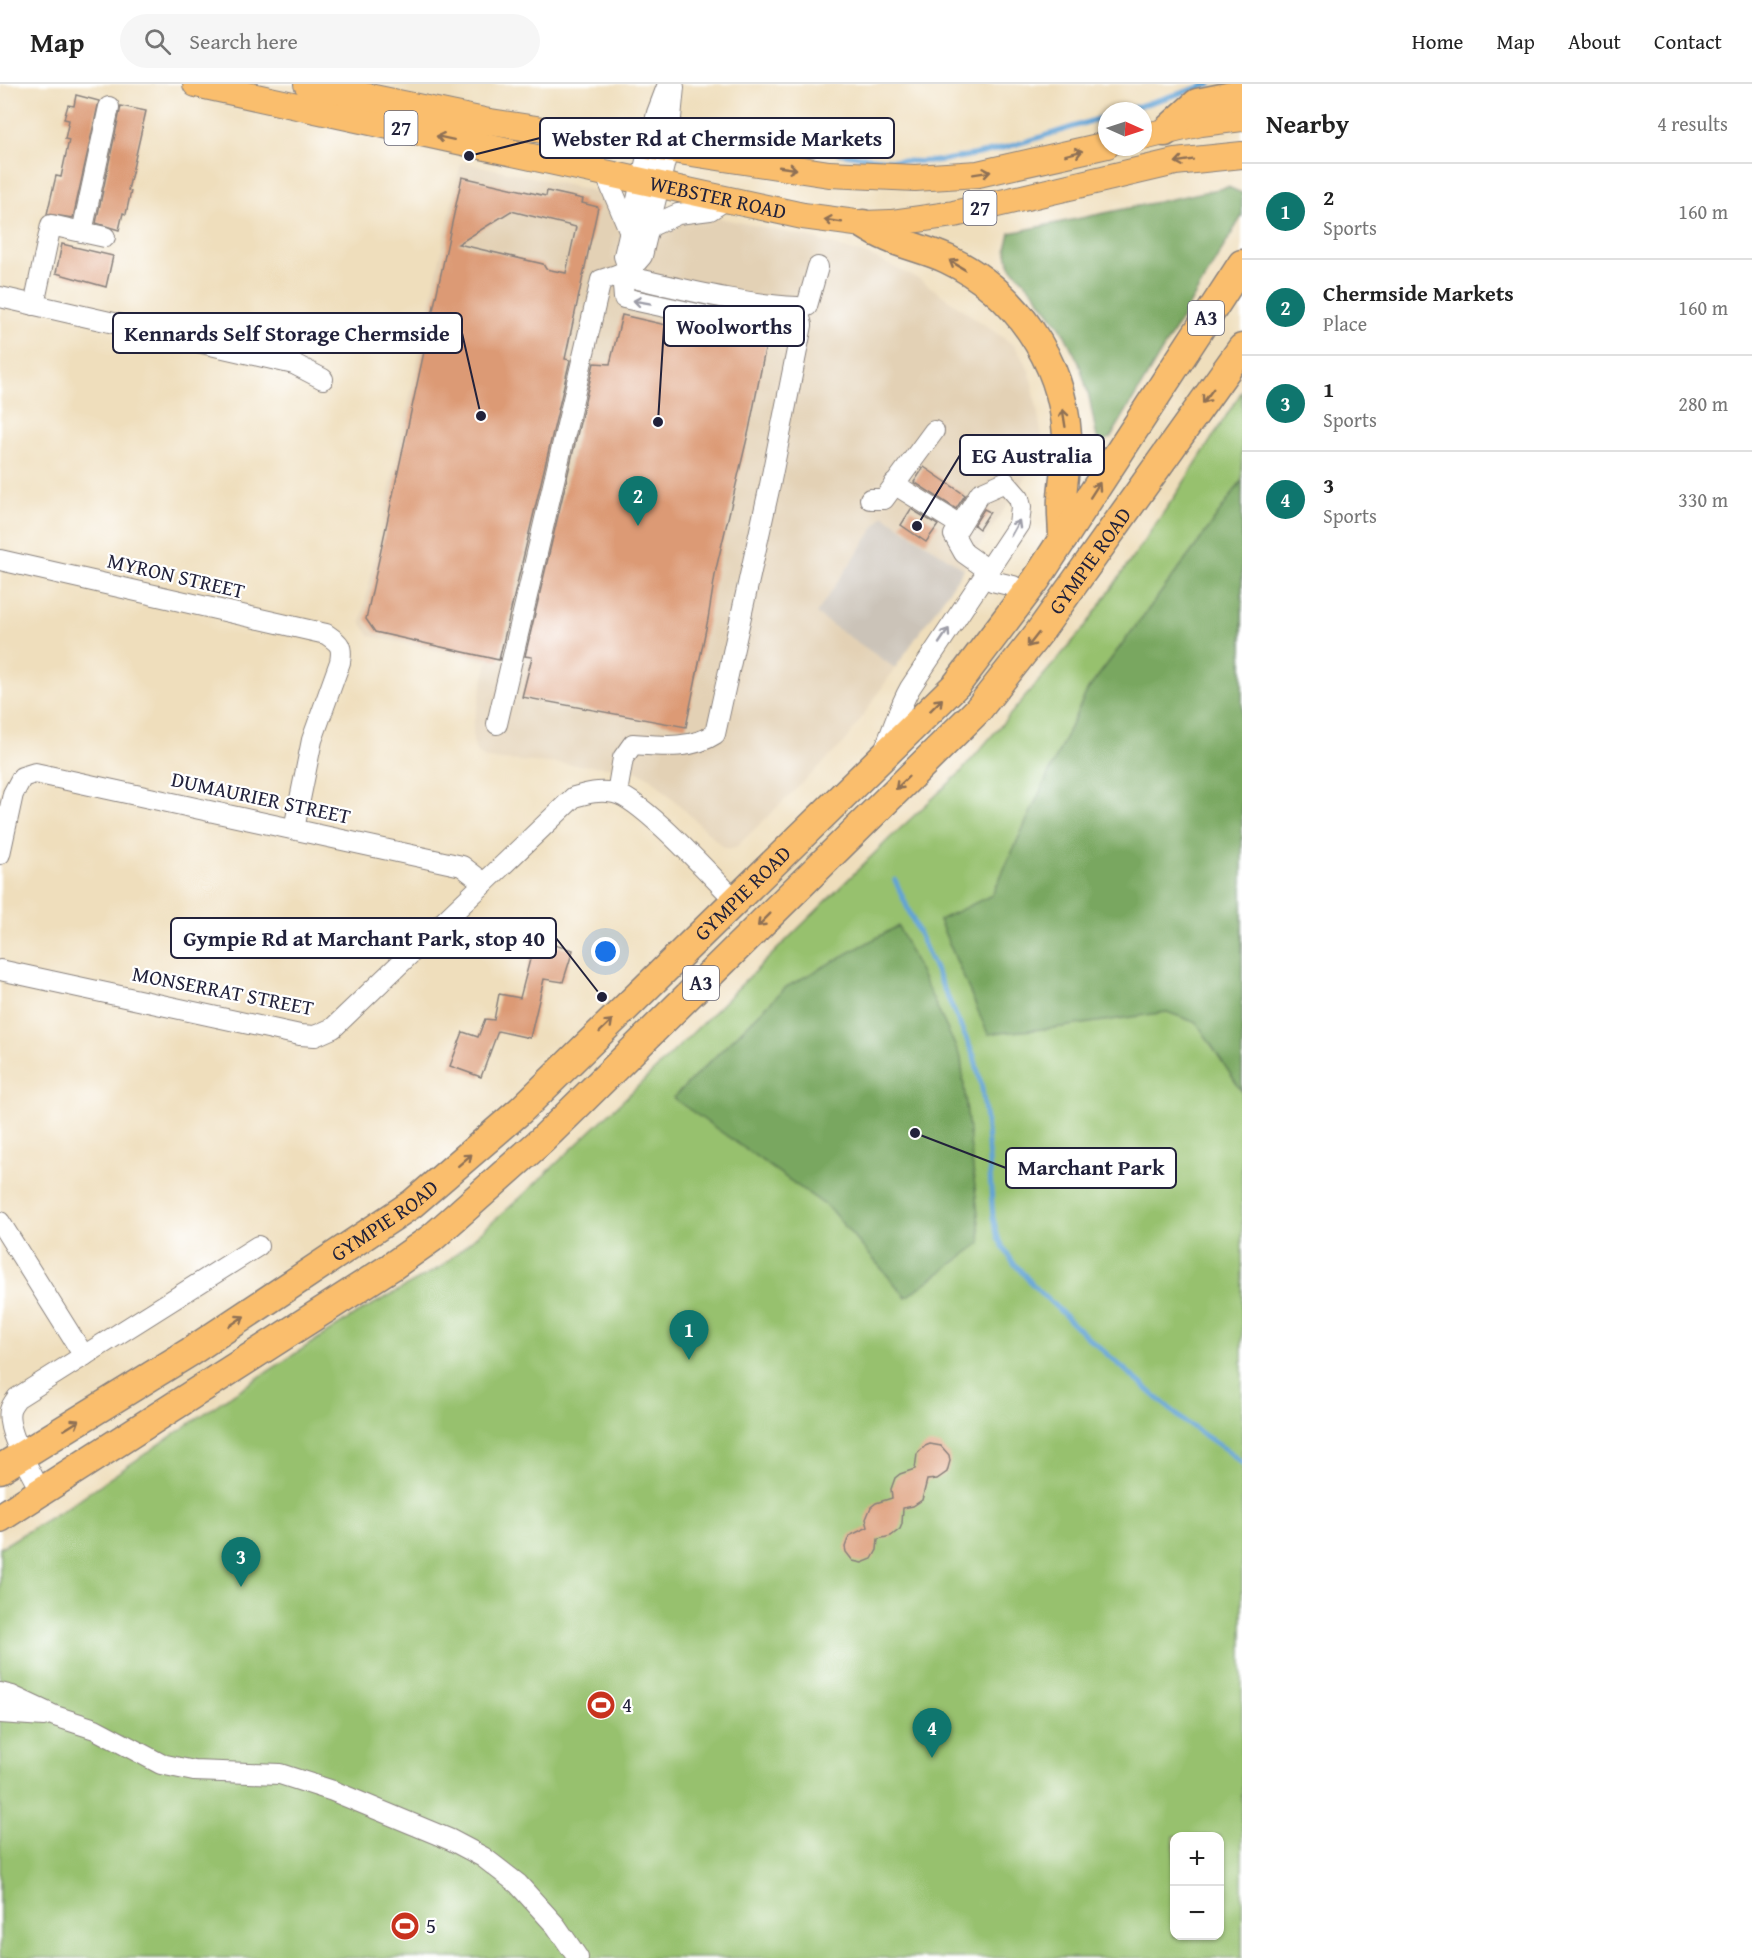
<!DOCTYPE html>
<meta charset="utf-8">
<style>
:root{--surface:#fff;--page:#f6f6f6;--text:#222;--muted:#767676;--line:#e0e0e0;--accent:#0f766e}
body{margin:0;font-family:"Gentium Book Plus",serif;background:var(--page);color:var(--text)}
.controls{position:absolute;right:18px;bottom:18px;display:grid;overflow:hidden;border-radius:12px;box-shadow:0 2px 4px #0004}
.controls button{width:54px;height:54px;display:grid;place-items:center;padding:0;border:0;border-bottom:2px solid var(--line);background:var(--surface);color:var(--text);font:30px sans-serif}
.compass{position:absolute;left:1098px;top:18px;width:54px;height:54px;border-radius:50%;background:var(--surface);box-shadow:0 2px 4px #0004;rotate:93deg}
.you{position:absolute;left:606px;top:868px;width:21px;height:21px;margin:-15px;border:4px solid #fff;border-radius:50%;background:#1a73e8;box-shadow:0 0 0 9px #1a73e833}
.badge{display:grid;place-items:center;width:39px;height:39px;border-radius:50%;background:var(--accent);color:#fff;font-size:20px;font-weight:700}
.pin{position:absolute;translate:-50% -50px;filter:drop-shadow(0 2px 3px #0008)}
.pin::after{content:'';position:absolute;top:32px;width:21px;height:18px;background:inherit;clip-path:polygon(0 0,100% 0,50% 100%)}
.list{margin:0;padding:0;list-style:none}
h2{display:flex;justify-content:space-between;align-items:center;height:78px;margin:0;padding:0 24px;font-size:26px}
h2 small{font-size:20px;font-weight:400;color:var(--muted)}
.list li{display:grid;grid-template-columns:39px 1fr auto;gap:18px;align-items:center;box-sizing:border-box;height:96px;padding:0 24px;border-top:2px solid var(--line)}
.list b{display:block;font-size:22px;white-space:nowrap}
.list p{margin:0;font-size:20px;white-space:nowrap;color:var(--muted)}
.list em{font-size:20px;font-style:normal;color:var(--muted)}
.icon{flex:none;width:33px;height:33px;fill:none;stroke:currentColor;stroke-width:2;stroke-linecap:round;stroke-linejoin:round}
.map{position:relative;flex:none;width:1242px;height:1874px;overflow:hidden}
header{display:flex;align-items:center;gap:36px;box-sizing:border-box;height:84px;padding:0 30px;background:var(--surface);border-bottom:2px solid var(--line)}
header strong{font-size:28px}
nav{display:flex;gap:33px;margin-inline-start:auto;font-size:21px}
.search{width:420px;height:54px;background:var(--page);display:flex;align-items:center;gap:15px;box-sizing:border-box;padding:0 21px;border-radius:33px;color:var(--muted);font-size:22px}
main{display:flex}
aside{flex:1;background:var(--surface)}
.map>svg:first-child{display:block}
.built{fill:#e3d1b5}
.industrial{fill:#cbc3b8}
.green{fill:#97c16e;stroke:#5c7254;stroke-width:1.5;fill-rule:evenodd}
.forest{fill:#79a761;stroke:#4e644e;stroke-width:1.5}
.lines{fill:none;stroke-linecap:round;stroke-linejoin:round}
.stream{stroke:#61a3d5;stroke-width:5}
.building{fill:#dc9a74;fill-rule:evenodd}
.minor-casing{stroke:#88807c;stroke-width:22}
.major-casing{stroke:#88807c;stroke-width:28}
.highway-casing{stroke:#88807c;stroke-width:31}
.minor{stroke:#fff;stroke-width:20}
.major{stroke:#fabe6d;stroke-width:26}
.highway{stroke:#fabe6d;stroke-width:28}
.oneway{stroke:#8e7054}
.oneway2{stroke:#9c9ca7}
.labels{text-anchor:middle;stroke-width:4.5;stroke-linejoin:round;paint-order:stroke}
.shield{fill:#fff;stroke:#646476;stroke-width:1.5}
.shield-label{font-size:20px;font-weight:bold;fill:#22223b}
.street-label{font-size:21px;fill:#22223b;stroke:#fff}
.poi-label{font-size:21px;fill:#22223b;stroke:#fff;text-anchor:start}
.leader{fill:none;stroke:#22223b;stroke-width:2}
.callout-dot{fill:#22223b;stroke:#fff;stroke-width:2}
.callout{fill:#fff;stroke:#22223b;stroke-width:2}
.callout-label{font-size:22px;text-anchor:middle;font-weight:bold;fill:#22223b}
</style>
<header>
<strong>Map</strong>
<div class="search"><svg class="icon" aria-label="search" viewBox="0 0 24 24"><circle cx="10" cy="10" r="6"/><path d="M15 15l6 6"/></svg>Search here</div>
<nav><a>Home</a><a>Map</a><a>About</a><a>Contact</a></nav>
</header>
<main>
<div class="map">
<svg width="1242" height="1874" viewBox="0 0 1242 1874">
<rect width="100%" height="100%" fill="#fff"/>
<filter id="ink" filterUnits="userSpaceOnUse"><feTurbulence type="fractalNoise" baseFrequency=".0167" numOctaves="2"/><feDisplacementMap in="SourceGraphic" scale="12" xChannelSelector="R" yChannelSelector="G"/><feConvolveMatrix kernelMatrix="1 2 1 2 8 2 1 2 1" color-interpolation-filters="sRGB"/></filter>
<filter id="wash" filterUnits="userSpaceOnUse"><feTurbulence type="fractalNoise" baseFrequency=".008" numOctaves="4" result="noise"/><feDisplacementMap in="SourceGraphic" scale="24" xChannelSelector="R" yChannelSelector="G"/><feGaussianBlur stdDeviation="1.35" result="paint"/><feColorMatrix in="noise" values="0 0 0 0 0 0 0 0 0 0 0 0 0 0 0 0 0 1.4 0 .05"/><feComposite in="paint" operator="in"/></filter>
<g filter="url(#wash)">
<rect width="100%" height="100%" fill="#efdebc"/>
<path class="built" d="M461 78 807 153 870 172 919 195 1015 262 1030 288 1042 352 1033 383 964 485 883 431 816 530 895 584 846 657 735 764 730 765 722 762 652 695 638 687 607 683 486 675 476 667 473 657V641L488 577 370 552 361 538Z"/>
<path class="industrial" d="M883 431 964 485 895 584 816 530Z"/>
<path class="green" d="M1242 307V1874H0V1464L69 1422 224 1316 356 1230 441 1183 520 1114 656 985 890 754 960 689 1085 543 1179 406ZM1174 1752H1220V1852H1174Z"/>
<g class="forest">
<path d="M1228 103 1242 109V132L1111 353 1102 359 1097 354 1089 312 1079 279 1061 244 1033 207 1010 182 1006 165 1010 149Z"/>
<path d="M1242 396V1008L1197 939 1167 928 1055 944 988 950 939 836 992 811 1087 607 1198 459Z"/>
<path d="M898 842 961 974 981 1159 906 1213 829 1124 673 1014 786 903Z"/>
</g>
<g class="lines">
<g class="stream">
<path d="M1123 27 1210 0"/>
<path d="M838 69C869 74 902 79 934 77 991 72 1052 49 1107 32"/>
<path d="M895 796 974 972 982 1004 987 1046 993 1134 998 1154 1012 1177 1035 1203 1084 1250 1185 1338 1228 1367 1242 1379"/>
</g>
</g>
<g id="blocks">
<g class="building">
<path d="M76 11 99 17 73 134 47 130 56 92 61 93 69 56 65 55 69 36 64 35 68 21 74 22Z"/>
<path d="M121 22 146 27 128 106 131 107 126 130 123 129 119 146 96 139Z"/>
<path d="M462 93 546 112 547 107 583 115 582 119 598 123 565 275 570 276 499 576 375 548 366 535ZM511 127 576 143 566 189 546 185 543 180 458 160Z"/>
<path d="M62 160 113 172 106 203 56 189Z"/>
<path d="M622 231 710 251 718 247 767 256 749 346 716 485 708 535 686 643 522 613 532 573 525 572 594 279 610 280Z"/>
<path d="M924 383 965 411 956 425 914 398Z"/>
<path d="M911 425 938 441 926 458 901 441Z"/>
<path d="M984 425 990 428 979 445 974 441Z"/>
<path d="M535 856 573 866 563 898 544 895 530 954 498 947 481 993 450 982 463 948 478 953 485 935 494 936 499 910 520 914Z"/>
<path d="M930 1360 941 1362 949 1371 950 1377 947 1388 937 1395 927 1396 922 1416 913 1422 903 1424 902 1440 900 1445 891 1452 878 1455 877 1466 872 1475 862 1479 853 1477 846 1468 845 1463 849 1452 868 1443 866 1435 871 1423 876 1419 892 1414 891 1405 895 1394 900 1390 915 1385 917 1370 925 1362Z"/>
</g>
</g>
</g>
<g filter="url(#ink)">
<use href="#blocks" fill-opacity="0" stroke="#88807c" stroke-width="1.5"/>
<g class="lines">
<g class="minor-casing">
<g id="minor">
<path d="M605 89 630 148"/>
<path d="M649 143 678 130 710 126 727 115"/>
<path d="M82 148 105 153"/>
<path d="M619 190 623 201 624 214 757 243C776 241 788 225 807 222L818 183"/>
<path d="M0 213 294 280 323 295"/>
<path d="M34 221 51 141 82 148 109 23"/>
<path d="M894 400 960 441"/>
<path d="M870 415H884L934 347"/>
<path d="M0 476 326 550C339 559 343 561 340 578L312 656 294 745"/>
<path d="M497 640 601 196 629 187 642 172 668 65 674 3"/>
<path d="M885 664C894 643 899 623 910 604L1019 440 1021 423 1019 414 1005 398 980 409 954 451 964 469 981 481 992 497 1013 502 1025 510"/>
<path d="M617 709 623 674 633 660C660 662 691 666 715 650L770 401 802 241 797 223C743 220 691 207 638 195L629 187 624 172 657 29 668 0"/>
<path d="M0 770 13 710 22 693 35 689 462 782 484 799"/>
<path d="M0 886 300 951 315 952 333 944 574 713C588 709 599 706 614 709 641 714 712 793 735 816"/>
<path d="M0 1138 84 1272"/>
<path d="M41 1408C32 1390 5 1347 10 1326 11 1322 14 1318 17 1314L258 1162"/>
<path d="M0 1609 12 1612 55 1632 95 1645 161 1680 194 1687 280 1690 333 1707 451 1756 483 1773 518 1800 556 1842 578 1874"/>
<path d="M0 1629 44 1632"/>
</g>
</g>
<g class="major-casing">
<g id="major">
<path id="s1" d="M196 0 803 132 863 140 891 139 954 130 1175 78 1242 71"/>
<path d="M307 0 484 37 829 90 915 94 978 90 1107 61"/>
<path d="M1143 53 1201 39 1242 34"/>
</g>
</g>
<g class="highway-casing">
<g id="highway">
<path d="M1165 48 1197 19 1242 10"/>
<path d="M863 140C871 145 879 150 887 153 907 162 928 166 947 175 1015 207 1062 276 1067 351 1068 373 1063 393 1062 414 1061 428 1063 442 1063 455"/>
<path id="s2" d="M0 1385 190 1268 412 1120 521 1026 957 600 1036 496 1242 180"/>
<path id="s3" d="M0 1434 391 1183 432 1154 541 1057 977 627 1038 550 1242 264"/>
</g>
</g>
<use href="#minor" class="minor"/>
<use href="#major" class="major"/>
<use href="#highway" class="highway"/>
</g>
<defs><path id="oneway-shaft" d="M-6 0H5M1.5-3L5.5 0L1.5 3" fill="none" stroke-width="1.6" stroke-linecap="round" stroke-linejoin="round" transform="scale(1.5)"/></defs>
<g class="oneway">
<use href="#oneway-shaft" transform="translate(445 54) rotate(-168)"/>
<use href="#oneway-shaft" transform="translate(1074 69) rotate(-14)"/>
<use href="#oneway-shaft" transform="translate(1184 77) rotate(171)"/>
<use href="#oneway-shaft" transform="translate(788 84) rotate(8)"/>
<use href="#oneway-shaft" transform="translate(982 89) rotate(-9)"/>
<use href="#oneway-shaft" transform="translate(833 137) rotate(-172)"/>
<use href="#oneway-shaft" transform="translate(957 181) rotate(-149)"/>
<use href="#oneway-shaft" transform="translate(1208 312) rotate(126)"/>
<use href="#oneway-shaft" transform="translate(1064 334) rotate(-99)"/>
<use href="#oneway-shaft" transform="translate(1095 406) rotate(-57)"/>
<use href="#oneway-shaft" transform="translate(1033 556) rotate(128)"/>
<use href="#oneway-shaft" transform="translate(936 621) rotate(-45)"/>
<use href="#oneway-shaft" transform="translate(902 699) rotate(136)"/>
<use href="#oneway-shaft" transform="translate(764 836) rotate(135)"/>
<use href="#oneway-shaft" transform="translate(606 942) rotate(-44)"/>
<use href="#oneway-shaft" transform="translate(465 1076) rotate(-41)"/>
<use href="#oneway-shaft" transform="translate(237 1237) rotate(-34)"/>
<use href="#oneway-shaft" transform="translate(72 1341) rotate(-32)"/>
</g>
<g class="oneway2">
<use href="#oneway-shaft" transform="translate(642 218) rotate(-170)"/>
<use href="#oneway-shaft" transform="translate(1015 444) rotate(-61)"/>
<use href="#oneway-shaft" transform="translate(944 552) rotate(-56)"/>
</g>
</g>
<defs>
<g id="stadium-disc" transform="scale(1.5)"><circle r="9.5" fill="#c8321e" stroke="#fff"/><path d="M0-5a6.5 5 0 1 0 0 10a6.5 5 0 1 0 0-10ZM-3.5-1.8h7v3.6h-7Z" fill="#fff"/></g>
</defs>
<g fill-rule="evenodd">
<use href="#stadium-disc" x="601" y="1621"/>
<use href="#stadium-disc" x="405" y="1842"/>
</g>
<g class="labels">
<g class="shield">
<rect x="384.5" y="27" width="33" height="34" rx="4.5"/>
<rect x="963.5" y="107" width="33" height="34" rx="4.5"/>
<rect x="1188" y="217" width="36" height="34" rx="4.5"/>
<rect x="683" y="882" width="36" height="34" rx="4.5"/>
</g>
<g class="shield-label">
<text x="401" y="51">27</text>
<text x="980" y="131">27</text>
<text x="1206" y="241">A3</text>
<text x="701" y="906">A3</text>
</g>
<g class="street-label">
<text dy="7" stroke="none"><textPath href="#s1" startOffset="534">WEBSTER ROAD</textPath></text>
<text dy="7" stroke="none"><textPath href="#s3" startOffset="1461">GYMPIE ROAD</textPath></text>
<text transform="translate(176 492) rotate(13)" y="7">MYRON STREET</text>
<text transform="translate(261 714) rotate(12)" y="7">DUMAURIER STREET</text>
<text dy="7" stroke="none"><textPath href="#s2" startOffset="944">GYMPIE ROAD</textPath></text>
<text transform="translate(223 907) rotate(11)" y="7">MONSERRAT STREET</text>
<text dy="7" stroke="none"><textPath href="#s2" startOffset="458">GYMPIE ROAD</textPath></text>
</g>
<g class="poi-label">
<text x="622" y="1628">4</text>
<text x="426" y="1849">5</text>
</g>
</g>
<path class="leader" d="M469 72L540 54M658 338L664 242M481 332L462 249M917 442L960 371M602 913L556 854M915 1049L1006 1084"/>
<g class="callout-dot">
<circle cx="469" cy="72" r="6"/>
<circle cx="658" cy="338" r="6"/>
<circle cx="481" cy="332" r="6"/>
<circle cx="917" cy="442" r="6"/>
<circle cx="602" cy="913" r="6"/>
<circle cx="915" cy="1049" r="6"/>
</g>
<g class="callout">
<rect x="540" y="34" width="354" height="40" rx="6"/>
<rect x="664" y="222" width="140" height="40" rx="6"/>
<rect x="113" y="229" width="349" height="40" rx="6"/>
<rect x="960" y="351" width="144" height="40" rx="6"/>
<rect x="171" y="834" width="385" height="40" rx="6"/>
<rect x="1006" y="1064" width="170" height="40" rx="6"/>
</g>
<g class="callout-label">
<text x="717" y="62">Webster Rd at Chermside Markets</text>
<text x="734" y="250">Woolworths</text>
<text x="287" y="257">Kennards Self Storage Chermside</text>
<text x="1032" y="379">EG Australia</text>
<text x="364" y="862">Gympie Rd at Marchant Park, stop 40</text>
<text x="1091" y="1091">Marchant Park</text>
</g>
</svg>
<div class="controls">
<button>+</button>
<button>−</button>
</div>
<svg class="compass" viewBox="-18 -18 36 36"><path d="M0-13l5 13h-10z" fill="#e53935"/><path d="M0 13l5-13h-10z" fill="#767676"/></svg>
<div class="you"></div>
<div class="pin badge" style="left:689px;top:1276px">1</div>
<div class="pin badge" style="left:638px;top:442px">2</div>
<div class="pin badge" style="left:241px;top:1503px">3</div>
<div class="pin badge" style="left:932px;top:1674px">4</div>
</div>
<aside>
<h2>Nearby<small>4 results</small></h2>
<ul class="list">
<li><span class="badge">1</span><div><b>2</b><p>Sports</p></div><em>160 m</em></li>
<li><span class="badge">2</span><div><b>Chermside Markets</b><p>Place</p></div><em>160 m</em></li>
<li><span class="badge">3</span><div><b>1</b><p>Sports</p></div><em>280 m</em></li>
<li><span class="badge">4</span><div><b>3</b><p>Sports</p></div><em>330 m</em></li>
</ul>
</aside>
</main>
